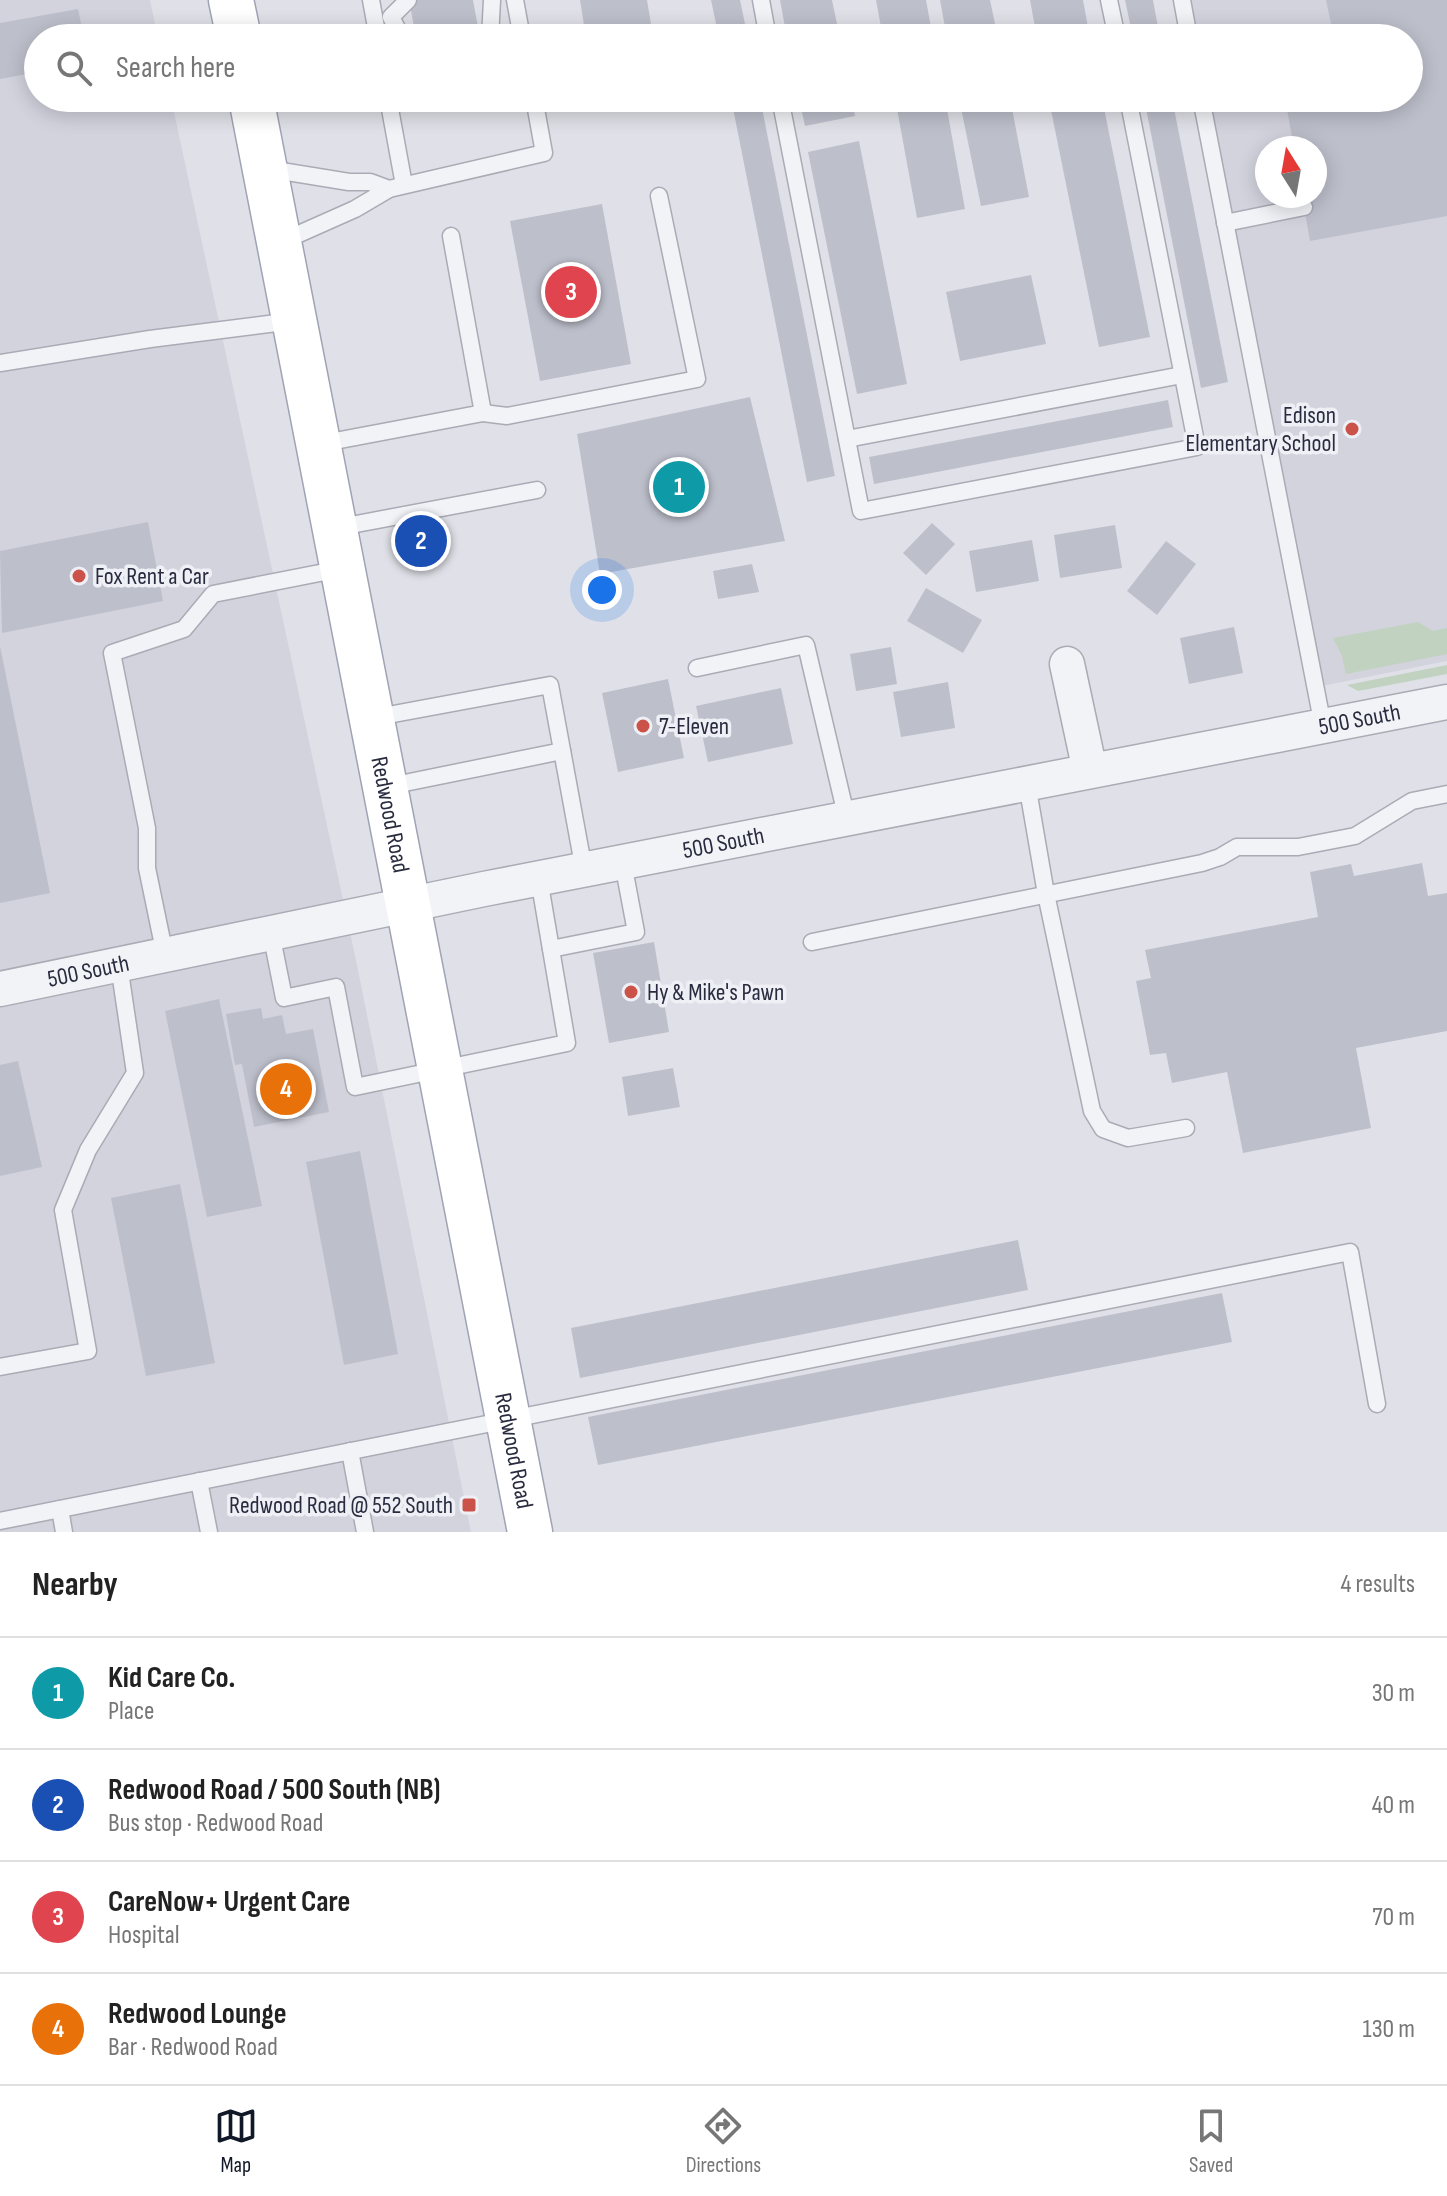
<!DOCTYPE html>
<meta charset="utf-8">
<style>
:root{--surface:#fff;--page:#f6f6f6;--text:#222;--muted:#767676;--line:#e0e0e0;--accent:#111827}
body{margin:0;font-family:"Sofia Sans Condensed",sans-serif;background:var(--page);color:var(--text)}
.compass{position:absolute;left:1255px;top:136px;width:72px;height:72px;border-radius:50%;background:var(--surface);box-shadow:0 4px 20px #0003;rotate:349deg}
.you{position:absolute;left:602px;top:590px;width:28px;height:28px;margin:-20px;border:6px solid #fff;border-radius:50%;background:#1a73e8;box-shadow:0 0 0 12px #1a73e833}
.badge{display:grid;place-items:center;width:52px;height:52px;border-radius:50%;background:var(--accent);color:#fff;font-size:26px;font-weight:700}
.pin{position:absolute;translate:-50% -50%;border:4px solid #fff;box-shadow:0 2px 8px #0006}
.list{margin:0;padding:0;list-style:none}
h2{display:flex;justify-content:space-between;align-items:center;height:104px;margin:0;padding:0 32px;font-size:34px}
h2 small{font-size:26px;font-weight:400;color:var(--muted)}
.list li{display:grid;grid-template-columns:52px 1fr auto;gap:24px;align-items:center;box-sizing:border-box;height:112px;padding:0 32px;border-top:2px solid var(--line)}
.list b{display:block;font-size:30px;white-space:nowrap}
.list p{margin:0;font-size:26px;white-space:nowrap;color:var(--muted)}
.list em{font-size:26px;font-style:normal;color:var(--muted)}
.icon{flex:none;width:44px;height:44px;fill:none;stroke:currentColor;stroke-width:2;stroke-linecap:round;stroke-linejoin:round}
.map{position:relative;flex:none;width:1447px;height:1532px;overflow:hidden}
.search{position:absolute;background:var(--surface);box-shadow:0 4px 20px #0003;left:24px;right:24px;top:24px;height:88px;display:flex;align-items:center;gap:20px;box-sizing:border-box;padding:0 28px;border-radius:44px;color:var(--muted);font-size:30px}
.sheet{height:552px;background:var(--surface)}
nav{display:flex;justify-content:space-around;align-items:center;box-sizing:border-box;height:112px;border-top:2px solid var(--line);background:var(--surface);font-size:22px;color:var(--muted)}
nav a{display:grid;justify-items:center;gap:4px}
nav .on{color:var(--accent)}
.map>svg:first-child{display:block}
.built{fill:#d2d3dd;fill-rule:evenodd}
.green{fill:#c1d2c1}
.building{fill:#bdbfcb}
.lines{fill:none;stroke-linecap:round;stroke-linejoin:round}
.lane-casing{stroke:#a9abb5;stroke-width:19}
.street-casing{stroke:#a9abb5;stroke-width:37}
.primary-casing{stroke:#9fa3b4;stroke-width:47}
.lane{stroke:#f2f3f7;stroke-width:16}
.street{stroke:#f2f3f7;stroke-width:34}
.primary{stroke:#fff;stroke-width:44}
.poi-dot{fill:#ca5248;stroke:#eff0f6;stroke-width:3}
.labels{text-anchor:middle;stroke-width:7;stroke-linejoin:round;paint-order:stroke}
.poi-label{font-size:24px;fill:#292c3f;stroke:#eff0f6;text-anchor:start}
.street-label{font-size:24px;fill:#292c3f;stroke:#eff0f6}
</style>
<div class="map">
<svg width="1447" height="1532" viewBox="0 0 1447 1532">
<rect width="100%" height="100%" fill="#e0e1e8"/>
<g class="built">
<path d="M0 0H150L158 38H38V98H171L357 965 471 1532H0Z"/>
<path d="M1173 0H1447V661L1307 689 1192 98H1409V38H1181ZM1267 148H1315V196H1267Z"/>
</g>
<g class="green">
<path d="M1418 622 1433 631 1447 628V654L1346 674 1342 656 1333 638Z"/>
<path d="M1447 665V674L1358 691 1347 685Z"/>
</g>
<g class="building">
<path d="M409 0H473L480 38H416Z"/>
<path d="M580 0H647L653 36 586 38Z"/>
<path d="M711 0H740L748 38H719Z"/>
<path d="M780 0H832L840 38H787Z"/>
<path d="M876 0H926L933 38H883Z"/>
<path d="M940 0H990L998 38H947Z"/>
<path d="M1030 0H1083L1090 38H1037Z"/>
<path d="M1125 0H1153L1160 38H1133Z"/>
<path d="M1326 0H1447V216L1310 241 1302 196H1315V148H1294L1285 98H1409V38H1334Z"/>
<path d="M78 9 84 38H38V72L0 79V23Z"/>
<path d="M428 98H467L468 99 429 107Z"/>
<path d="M731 98H760L835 476 807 482Z"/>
<path d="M799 98H852L855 116 805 126Z"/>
<path d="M895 98H945L965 209 917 218Z"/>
<path d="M959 98H1010L1029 197 981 206Z"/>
<path d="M1082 98H1102L1150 337 1099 347 1050 105Z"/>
<path d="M1144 98H1172L1228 382 1201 388Z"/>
<path d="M859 141 907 384 857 394 808 152Z"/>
<path d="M602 204 631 364 540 381 510 221Z"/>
<path d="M1031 275 1046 344 960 361 946 292Z"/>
<path d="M750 397 785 541 600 574 577 434Z"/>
<path d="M1168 400 1173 427 874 484 869 457Z"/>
<path d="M148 522 163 601 2 633 0 551Z"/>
<path d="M932 523 955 544 926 575 903 553Z"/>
<path d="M1115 525 1122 568 1060 578 1054 535Z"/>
<path d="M1032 540 1039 581 976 592 969 551Z"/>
<path d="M1166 541 1196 564 1157 615 1127 591Z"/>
<path d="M752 564 759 592 718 599 713 571Z"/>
<path d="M926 588 982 620 963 653 907 621Z"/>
<path d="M1234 627 1243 673 1189 684 1180 638Z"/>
<path d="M0 646 50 893 0 903Z"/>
<path d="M891 647 897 684 856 691 850 654Z"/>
<path d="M668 679 684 758 618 772 602 693Z"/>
<path d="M948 682 955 728 901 737 893 692Z"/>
<path d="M781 688 793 744 708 762 696 706Z"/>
<path d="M1422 863 1428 896 1447 893V1031L1356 1048 1371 1128 1243 1153 1227 1072 1172 1083 1166 1053 1150 1055 1136 981 1151 978 1145 950 1318 917 1310 872 1351 864 1354 876Z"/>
<path d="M654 942 669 1032 609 1043 593 953Z"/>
<path d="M219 999 262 1206 207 1217 165 1011Z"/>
<path d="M261 1008 263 1019 282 1015 286 1034 313 1029 329 1112 254 1127 242 1064 235 1065 226 1014Z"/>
<path d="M18 1061 42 1167 0 1176V1065Z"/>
<path d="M673 1068 680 1107 628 1116 622 1077Z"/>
<path d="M360 1151 398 1354 344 1365 306 1162Z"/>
<path d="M180 1184 215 1363 146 1376 111 1198Z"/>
<path d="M1018 1240 1028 1290 580 1378 571 1328Z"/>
<path d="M1222 1293 1232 1342 598 1465 588 1417Z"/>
</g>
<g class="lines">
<g class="lane-casing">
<g id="lane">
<path d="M371 0 378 38"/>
<path d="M515 0 522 38"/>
<path d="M761 0 768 38"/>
<path d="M1109 0 1117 38"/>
<path d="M1182 0 1189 38"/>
<path d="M402 38 391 17 408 0"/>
<path d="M490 38 492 0"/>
<path d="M388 98 404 185"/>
<path d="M425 98 426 99"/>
<path d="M780 98 861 511 1197 447 1128 98"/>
<path d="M1201 98 1323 726"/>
<path d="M269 169 349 182H370L389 189"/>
<path d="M1225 223 1304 207"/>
<path d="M283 241 355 209 389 189 544 153 534 98"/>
<path d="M0 363 150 339 292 321"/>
<path d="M483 413 507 416 697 379 659 196"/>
<path d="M847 439 1182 375"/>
<path d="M319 444 483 413 451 236"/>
<path d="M335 528 537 490"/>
<path d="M697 668 806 645 847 819"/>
<path d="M372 718 550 685 584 870"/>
<path d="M1027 784 1046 894 1092 1111 1103 1129 1128 1138 1186 1128"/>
<path d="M385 787 562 751"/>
<path d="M271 933 284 998 336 987 355 1087 567 1043 539 879"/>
<path d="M812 942 1202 863 1220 857 1237 847H1298L1355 836 1412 801 1447 794"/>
<path d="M551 949 636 932 623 863"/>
<path d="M165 955 147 868V828L112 653 184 629 213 594 340 569"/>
<path d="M0 1367 88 1351 63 1210 88 1150 135 1073 119 965"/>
<path d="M350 1451 365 1532"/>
<path d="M199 1481 209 1532"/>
<path d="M60 1509 64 1532"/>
<path d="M0 1521 1350 1252 1377 1404"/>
</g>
</g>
<g class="street-casing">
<g id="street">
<path d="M1067 664 1090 771"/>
<path id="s1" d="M0 989 484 889 1447 702"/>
</g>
</g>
<g class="primary-casing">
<g id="primary">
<path d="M231 0 239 38"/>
<path id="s2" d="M251 98 530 1532"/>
</g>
</g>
<use href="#lane" class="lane"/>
<use href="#street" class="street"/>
<use href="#primary" class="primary"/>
</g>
<g class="poi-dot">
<circle cx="1352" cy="429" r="8"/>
<circle cx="79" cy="576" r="8"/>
<circle cx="643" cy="726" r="8"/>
<circle cx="631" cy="992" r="8"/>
<rect x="461" y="1497" width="16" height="16" rx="4"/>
</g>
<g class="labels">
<g class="poi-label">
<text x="1336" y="423" text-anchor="end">Edison<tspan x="1336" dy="28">Elementary School</tspan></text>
<text x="95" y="584">Fox Rent a Car</text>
<text x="659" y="734">7-Eleven</text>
<text x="647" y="1000">Hy &amp; Mike's Pawn</text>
<text x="453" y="1513" text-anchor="end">Redwood Road @ 552 South</text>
</g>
<g class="street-label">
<text dy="8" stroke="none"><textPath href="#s1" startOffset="1386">500 South</textPath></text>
<text dy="8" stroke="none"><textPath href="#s2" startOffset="730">Redwood Road</textPath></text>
<text dy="8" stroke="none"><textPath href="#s1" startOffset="738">500 South</textPath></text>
<text dy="8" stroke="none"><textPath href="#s1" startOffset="90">500 South</textPath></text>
<text dy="8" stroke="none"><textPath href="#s2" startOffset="1378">Redwood Road</textPath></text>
</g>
</g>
</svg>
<svg class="compass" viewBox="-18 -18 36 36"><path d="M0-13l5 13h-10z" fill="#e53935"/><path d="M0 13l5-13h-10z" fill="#767676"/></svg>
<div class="you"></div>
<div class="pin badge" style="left:679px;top:487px;background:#0f9aa8">1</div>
<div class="pin badge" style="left:421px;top:541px;background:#1a4fb4">2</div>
<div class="pin badge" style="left:571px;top:292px;background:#e0444e">3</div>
<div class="pin badge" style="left:286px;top:1089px;background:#e8710a">4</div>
<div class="search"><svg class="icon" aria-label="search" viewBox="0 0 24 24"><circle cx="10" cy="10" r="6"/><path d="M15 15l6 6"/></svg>Search here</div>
</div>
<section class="sheet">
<h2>Nearby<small>4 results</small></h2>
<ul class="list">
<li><span class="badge" style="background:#0f9aa8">1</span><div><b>Kid Care Co.</b><p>Place</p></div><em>30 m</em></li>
<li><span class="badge" style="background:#1a4fb4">2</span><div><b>Redwood Road / 500 South (NB)</b><p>Bus stop · Redwood Road</p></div><em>40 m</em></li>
<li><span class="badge" style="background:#e0444e">3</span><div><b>CareNow+ Urgent Care</b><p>Hospital</p></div><em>70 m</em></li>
<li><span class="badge" style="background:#e8710a">4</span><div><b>Redwood Lounge</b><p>Bar · Redwood Road</p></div><em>130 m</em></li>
</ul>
</section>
<nav>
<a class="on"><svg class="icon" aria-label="map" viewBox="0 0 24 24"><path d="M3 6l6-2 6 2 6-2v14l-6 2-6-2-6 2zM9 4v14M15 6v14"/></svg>Map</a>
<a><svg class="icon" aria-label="directions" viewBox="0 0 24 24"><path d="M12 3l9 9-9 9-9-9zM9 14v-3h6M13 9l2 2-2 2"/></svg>Directions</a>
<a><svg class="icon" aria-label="saved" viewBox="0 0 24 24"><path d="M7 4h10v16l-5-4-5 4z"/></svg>Saved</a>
</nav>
